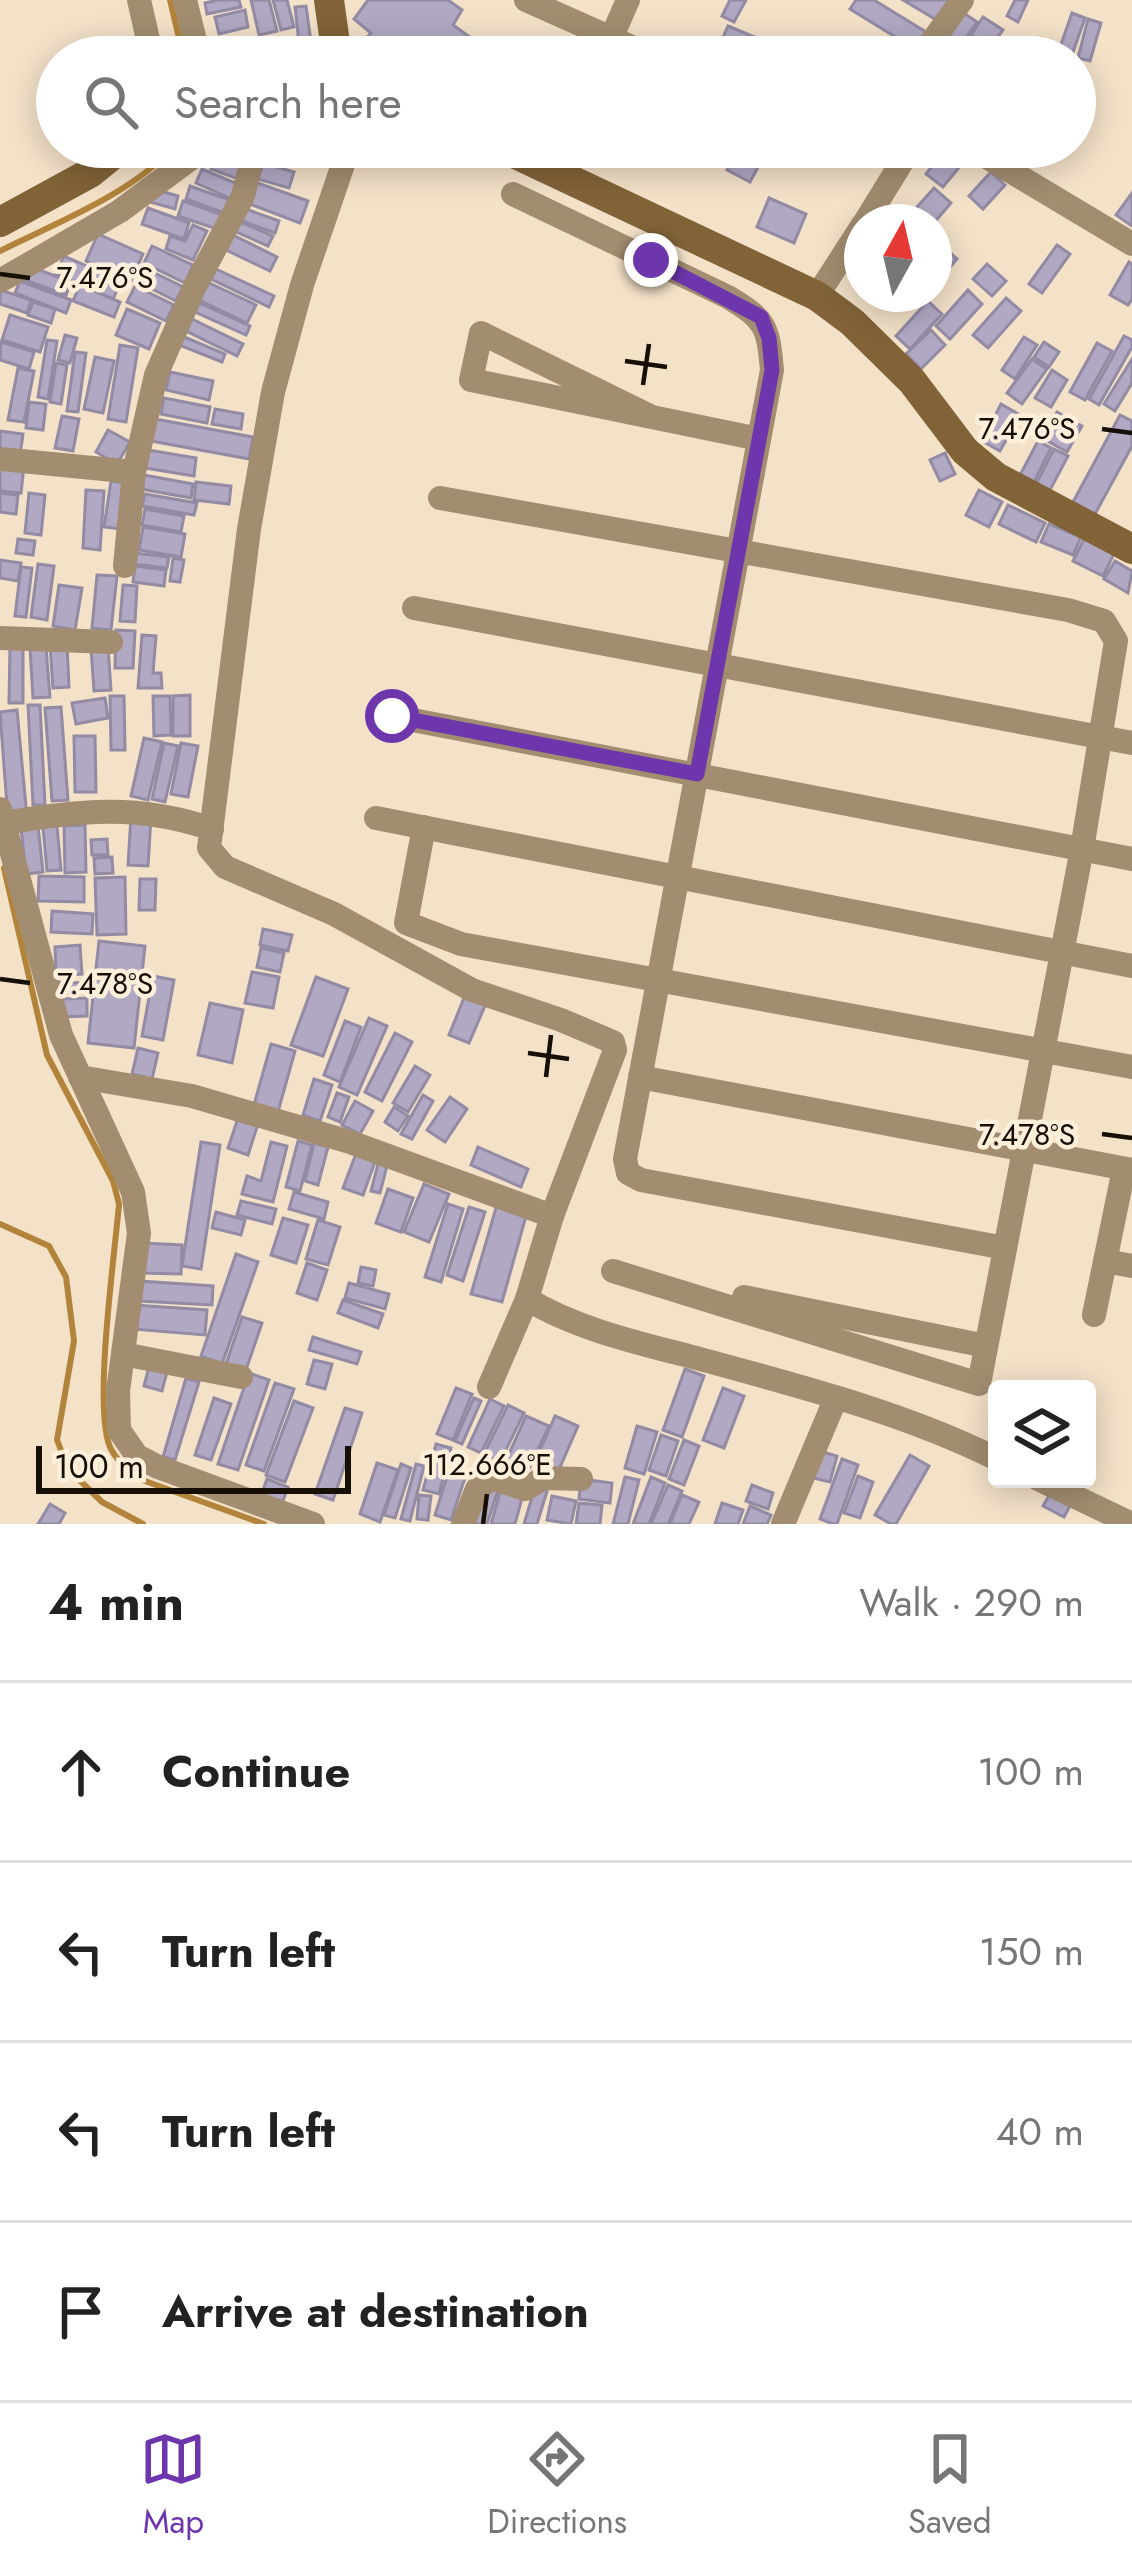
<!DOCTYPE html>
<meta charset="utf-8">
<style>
:root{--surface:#fff;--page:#f6f6f6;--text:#222;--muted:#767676;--line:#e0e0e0;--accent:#6d36ad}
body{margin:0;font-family:Jost,sans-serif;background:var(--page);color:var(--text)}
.controls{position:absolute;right:36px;bottom:36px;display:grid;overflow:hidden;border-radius:12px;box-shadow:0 6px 30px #0003}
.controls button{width:108px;height:108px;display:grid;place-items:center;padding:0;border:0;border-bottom:3px solid var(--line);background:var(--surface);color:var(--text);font:60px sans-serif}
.compass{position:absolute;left:844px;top:204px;width:108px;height:108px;border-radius:50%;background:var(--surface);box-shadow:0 6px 30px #0003;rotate:8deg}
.scale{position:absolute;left:36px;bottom:30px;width:315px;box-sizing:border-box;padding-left:12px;border:6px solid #150f06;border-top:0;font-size:33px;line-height:42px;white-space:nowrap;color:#150f06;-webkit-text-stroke:9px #feefda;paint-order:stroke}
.stop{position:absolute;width:36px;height:36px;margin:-27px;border:9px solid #6d36ad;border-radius:50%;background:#fff}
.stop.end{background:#6d36ad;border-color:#fff;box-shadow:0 3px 12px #0008}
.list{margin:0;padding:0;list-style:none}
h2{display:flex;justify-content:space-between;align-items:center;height:156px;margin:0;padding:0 48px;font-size:51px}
h2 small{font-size:39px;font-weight:400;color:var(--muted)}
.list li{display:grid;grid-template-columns:78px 1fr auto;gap:36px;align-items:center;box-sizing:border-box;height:180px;padding:0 48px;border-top:3px solid var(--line)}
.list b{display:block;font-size:45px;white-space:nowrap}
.list em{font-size:39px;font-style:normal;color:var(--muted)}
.icon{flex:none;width:66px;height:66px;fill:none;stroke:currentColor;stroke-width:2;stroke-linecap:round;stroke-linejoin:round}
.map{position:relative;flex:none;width:1132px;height:1524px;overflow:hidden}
.search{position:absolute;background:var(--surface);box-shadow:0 6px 30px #0003;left:36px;right:36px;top:36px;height:132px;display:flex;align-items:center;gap:30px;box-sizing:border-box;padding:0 42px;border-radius:66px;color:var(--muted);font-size:45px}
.sheet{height:876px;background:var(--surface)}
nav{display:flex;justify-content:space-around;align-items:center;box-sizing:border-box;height:168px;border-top:3px solid var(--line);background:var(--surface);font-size:33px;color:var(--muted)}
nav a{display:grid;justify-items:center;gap:6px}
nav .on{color:var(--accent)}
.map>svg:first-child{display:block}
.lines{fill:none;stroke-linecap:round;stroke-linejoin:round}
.stream{stroke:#b2843b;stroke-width:6}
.building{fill:#b1a8c3;stroke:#938aa4;stroke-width:3}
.street{stroke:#a28d70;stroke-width:24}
.secondary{stroke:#816337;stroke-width:30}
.route{stroke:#6d36ad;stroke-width:15}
.ticks{fill:none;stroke:#150f06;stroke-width:4.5}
.ticks-label{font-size:30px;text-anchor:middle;fill:#150f06;stroke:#feefda;stroke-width:9;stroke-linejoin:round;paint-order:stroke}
</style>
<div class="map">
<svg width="1132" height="1524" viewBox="0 0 1132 1524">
<rect width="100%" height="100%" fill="#f3e1c8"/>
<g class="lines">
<g class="stream">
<path d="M170 0 183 55"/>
<path d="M0 251C58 222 129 195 174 147"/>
<path d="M4 868 47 1055 113 1181 119 1204C115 1253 92 1413 111 1449 119 1464 131 1473 145 1481L264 1524"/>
<path d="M0 1224 49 1246 66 1277 74 1341 57 1440 69 1470 102 1502 143 1524"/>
</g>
</g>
<g class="building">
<path d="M218 0H239L241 7 207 14 205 3Z"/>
<path d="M251 0H269L277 31 259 35Z"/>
<path d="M273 0H287L294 27 281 30Z"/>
<path d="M368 0H448L462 10 453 25 474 40 462 57H376L360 45 371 33 354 19Z"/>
<path d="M730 0H746L734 22 722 16Z"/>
<path d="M856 0H874L926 32 915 49 850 9Z"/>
<path d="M903 0H947L949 1 938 21Z"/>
<path d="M1015 0H1028L1018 22 1007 16Z"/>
<path d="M306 6 311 42 299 43 295 7Z"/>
<path d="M245 10 248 27 219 34 215 17Z"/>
<path d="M959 10 977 22 952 57H933Z"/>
<path d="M1072 13 1085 18 1072 55 1059 50Z"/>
<path d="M983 17 1003 30 990 48 971 35Z"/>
<path d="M1088 19 1101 23 1090 61 1078 58Z"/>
<path d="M728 26 762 40 755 57 719 47Z"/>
<path d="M220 147 246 155 236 178 211 169Z"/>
<path d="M740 147H769L750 182 727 170Z"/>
<path d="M947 147 966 159 943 187 926 174Z"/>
<path d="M263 163 294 172 289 188 258 179Z"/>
<path d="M202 169 240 185 234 200 196 183Z"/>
<path d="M991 172 1005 185 983 209 969 196Z"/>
<path d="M255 182 308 201 300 223 247 203Z"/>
<path d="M190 186 235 202 230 215 186 199Z"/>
<path d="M934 188 951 203 934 223 916 208Z"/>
<path d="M154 189 178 196 175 209 150 202Z"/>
<path d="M1132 193V226L1116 215Z"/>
<path d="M769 198 806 214 794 243 757 227Z"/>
<path d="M183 201 225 216 220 230 178 216Z"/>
<path d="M148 208 189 223 184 239 142 224Z"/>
<path d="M243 208 279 221 275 233 239 220Z"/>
<path d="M238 221 273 236 268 246 234 231Z"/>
<path d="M193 225 207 231 193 260 166 249 170 236 185 241Z"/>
<path d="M98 234 143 254 131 281 86 261Z"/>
<path d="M233 235 277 257 270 271 226 250Z"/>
<path d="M1057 245 1070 254 1042 293 1029 284Z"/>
<path d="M152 246 193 265 185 283 144 263Z"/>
<path d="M945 248 957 259 934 286V262Z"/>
<path d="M64 256 121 281 113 299 56 274Z"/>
<path d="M1129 262 1132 264V299L1128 305 1110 295Z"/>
<path d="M987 264 1006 281 992 296 973 279Z"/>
<path d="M29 266 71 282 66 295 25 280Z"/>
<path d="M147 269 183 287 176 301 140 283Z"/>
<path d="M216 269 274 296 269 307 211 279Z"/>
<path d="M20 281 71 300 66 313 15 293Z"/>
<path d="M207 282 256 305 247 323 199 300Z"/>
<path d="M80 285 120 302 114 317 73 301Z"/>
<path d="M135 286 174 305 166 321 127 302Z"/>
<path d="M0 290 31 300 27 313 0 304Z"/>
<path d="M968 290 982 304 950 339 936 326Z"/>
<path d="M1006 298 1021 311 988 348 973 335Z"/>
<path d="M928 301 942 314 910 349 896 336Z"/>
<path d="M33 302 55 309 51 323 28 315Z"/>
<path d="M199 303 250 326 246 335 195 312Z"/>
<path d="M127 309 160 323 149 349 116 335Z"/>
<path d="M10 315 48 327 40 352 2 340Z"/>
<path d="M190 318 243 344 237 356 184 330Z"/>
<path d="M931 330 945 345 921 369 906 354Z"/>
<path d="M65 335 77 338 70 363 58 360Z"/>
<path d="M182 336 225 354 222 362 179 345Z"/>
<path d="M1124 336 1132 340V347L1099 405 1089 399Z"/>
<path d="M1024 337 1037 345 1015 379 1002 370Z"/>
<path d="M47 340 57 341 48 399 38 397Z"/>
<path d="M1 342 34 352 29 369 0 360Z"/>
<path d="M1044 342 1059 352 1049 367 1034 357Z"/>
<path d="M1097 343 1112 351 1085 400 1070 392Z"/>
<path d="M120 345 138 348 126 422 108 419Z"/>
<path d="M75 352 86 353 78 412 67 411Z"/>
<path d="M95 357 114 361 103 413 84 409Z"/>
<path d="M1032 359 1047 369 1022 404 1007 393Z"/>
<path d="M1132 359V383L1115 411 1104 404Z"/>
<path d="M56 363 67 365 61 404 50 402Z"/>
<path d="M18 368 34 371 24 422 8 420Z"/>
<path d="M1052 370 1067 380 1051 407 1035 398Z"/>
<path d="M170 372 213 381 209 400 166 390Z"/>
<path d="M164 398 210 407 207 423 161 414Z"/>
<path d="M29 402 46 404 43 430 26 428Z"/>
<path d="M1001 404 1020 415 1000 451 982 441Z"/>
<path d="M215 409 243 414 241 429 212 424Z"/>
<path d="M1057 412 1082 426 1067 452 1042 438Z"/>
<path d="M1120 415 1132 421V446L1095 514 1073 502Z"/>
<path d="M62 416 79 419 73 451 55 448Z"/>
<path d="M155 419 253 437 249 459 151 441Z"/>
<path d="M108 430 130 442 117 464 96 452Z"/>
<path d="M0 431 23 434 20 455 0 453Z"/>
<path d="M1038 441 1051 448 1032 486 1018 479Z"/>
<path d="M1054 449 1068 456 1049 492 1036 484Z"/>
<path d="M148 450 196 458 194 476 145 468Z"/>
<path d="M945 453 955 474 940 481 930 460Z"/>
<path d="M0 463 24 466 21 493 0 491Z"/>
<path d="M144 475 193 484 191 498 141 489Z"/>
<path d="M111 481 129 484 122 529 104 527Z"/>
<path d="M196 482 231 486 229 504 194 500Z"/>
<path d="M86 490 104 491 100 550 83 548Z"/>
<path d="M979 490 1002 502 989 527 966 515Z"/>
<path d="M0 493 18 495 16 514 0 512Z"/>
<path d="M29 493 45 495 41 535 25 533Z"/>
<path d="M145 494 197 503 194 515 142 506Z"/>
<path d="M1008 505 1045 523 1036 542 999 524Z"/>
<path d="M145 509 184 516 181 532 142 525Z"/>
<path d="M1049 524 1081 537 1073 555 1041 542Z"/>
<path d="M143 527 185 534 181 557 139 550Z"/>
<path d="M18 539 35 541 33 555 16 553Z"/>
<path d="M1084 539 1114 554 1103 576 1073 561Z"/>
<path d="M135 553 169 557 167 568 133 564Z"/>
<path d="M173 558 184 560 180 582 170 581Z"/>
<path d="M0 560 21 563 18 581 0 578Z"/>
<path d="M1115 561 1132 571 1128 593 1104 579Z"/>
<path d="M38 564 54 566 47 620 31 617Z"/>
<path d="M135 566 166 570 164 586 133 582Z"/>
<path d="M21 567 32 568 26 617 15 616Z"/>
<path d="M97 575 117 576 111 630 92 628Z"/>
<path d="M59 585 82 588 75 630 53 626Z"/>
<path d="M123 585 137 586 135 622 120 621Z"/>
<path d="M116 630 135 631 133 668H115Z"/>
<path d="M142 635 156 636 153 673H161L162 688H138Z"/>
<path d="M67 644 69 687 53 688 50 645Z"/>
<path d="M10 645H23V703H9Z"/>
<path d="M46 647 50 697 33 698 30 648Z"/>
<path d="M108 647 111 690 94 691 91 648Z"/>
<path d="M190 695V736H173V696Z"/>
<path d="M110 696H124L125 750H111Z"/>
<path d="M153 696H170L171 735 154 736Z"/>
<path d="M105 698 108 718 76 724 72 703Z"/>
<path d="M28 705H40L45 805H33Z"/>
<path d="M61 707 68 800 52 801 45 708Z"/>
<path d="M17 710 27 817 8 819 0 712Z"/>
<path d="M74 736H95L96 792H75Z"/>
<path d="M144 738 162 742 148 800 131 796Z"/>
<path d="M164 743 178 746 165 802 152 799Z"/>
<path d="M181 743 198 746 188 797 171 794Z"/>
<path d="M131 816 151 817 148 866 128 865Z"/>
<path d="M85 825 86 872 65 873 64 826Z"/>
<path d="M38 826 43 872 26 874 21 828Z"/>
<path d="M57 826 61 870 47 871 43 827Z"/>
<path d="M107 839 108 855H92L91 840Z"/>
<path d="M112 857 113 873 95 874 94 858Z"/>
<path d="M39 876 84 877V902L38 901Z"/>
<path d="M125 877 126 934 97 935 95 878Z"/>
<path d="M140 879H156L155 910H139Z"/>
<path d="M52 911 93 914 92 934 51 932Z"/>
<path d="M263 929 292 935 288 951 260 945Z"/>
<path d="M99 941 145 946 134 1048 88 1043Z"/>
<path d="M80 945 82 974 56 976 55 947Z"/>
<path d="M261 948 284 953 280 972 257 967Z"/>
<path d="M252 972 279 977 273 1008 245 1003Z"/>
<path d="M153 976 174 980 163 1040 142 1036Z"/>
<path d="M316 977 348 989 323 1056 291 1045Z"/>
<path d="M57 982 83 983V993H56Z"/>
<path d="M466 993 487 1001 469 1043 449 1035Z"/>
<path d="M87 998V1016L62 1017V999Z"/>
<path d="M210 1003 243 1010 232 1063 198 1055Z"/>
<path d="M369 1018 387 1026 357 1095 339 1087Z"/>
<path d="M345 1021 361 1027 340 1082 324 1075Z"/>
<path d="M395 1033 412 1042 382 1101 365 1092Z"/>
<path d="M271 1044 295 1051 276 1119 252 1112Z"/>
<path d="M138 1048 158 1053 152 1079 132 1074Z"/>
<path d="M415 1066 430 1075 408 1112 393 1103Z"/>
<path d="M314 1079 332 1085 320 1121 303 1115Z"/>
<path d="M337 1093 349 1097 340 1122 328 1117Z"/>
<path d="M423 1095 433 1101 412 1139 401 1134Z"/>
<path d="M450 1097 467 1109 445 1142 427 1130Z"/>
<path d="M355 1101 373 1111 360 1134 342 1125Z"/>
<path d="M394 1107 408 1116 398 1131 385 1122Z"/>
<path d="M238 1118 258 1124 248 1155 228 1148Z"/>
<path d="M298 1141 312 1145 300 1191 286 1187Z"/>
<path d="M201 1142 220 1145 201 1269 182 1266Z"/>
<path d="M271 1142 287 1146 273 1202 242 1194 247 1176 261 1181Z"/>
<path d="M314 1143 328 1147 318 1185 305 1181Z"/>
<path d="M478 1147 528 1169 521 1187 471 1165Z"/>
<path d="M357 1151 376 1159 363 1195 343 1188Z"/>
<path d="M379 1160 388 1162 380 1193 371 1191Z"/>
<path d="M424 1184 449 1194 429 1242 404 1232Z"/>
<path d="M388 1189 413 1198 401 1232 376 1223Z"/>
<path d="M294 1192 328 1202 324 1219 289 1209Z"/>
<path d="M241 1201 276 1209 272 1224 237 1215Z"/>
<path d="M498 1201 528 1209 502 1302 471 1294Z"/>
<path d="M448 1204 463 1209 441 1282 425 1277Z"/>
<path d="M469 1207 485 1212 463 1281 447 1275Z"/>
<path d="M216 1212 245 1220 241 1235 212 1228Z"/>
<path d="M283 1218 308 1225 296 1263 271 1255Z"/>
<path d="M318 1220 340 1227 328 1265 306 1259Z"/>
<path d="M143 1243 182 1245 181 1274 142 1273Z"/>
<path d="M236 1254 258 1262 222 1364 201 1356Z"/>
<path d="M307 1263 327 1270 317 1300 297 1293Z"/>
<path d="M361 1267 376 1270 373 1286 358 1283Z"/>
<path d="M140 1281 213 1286 212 1305 139 1301Z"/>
<path d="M349 1283 389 1294 385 1309 345 1298Z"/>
<path d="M343 1300 383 1314 378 1328 338 1313Z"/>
<path d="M134 1305 207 1310 205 1335 132 1329Z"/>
<path d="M242 1317 262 1323 246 1370 226 1364Z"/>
<path d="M313 1337 361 1352 357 1364 309 1350Z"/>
<path d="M314 1360 332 1364 325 1389 307 1384Z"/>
<path d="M150 1363 168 1368 162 1391 144 1386Z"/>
<path d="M685 1369 704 1376 682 1437 663 1430Z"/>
<path d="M249 1373 269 1380 238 1470 218 1464Z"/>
<path d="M186 1378 199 1382 175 1460 163 1457Z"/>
<path d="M275 1383 294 1389 264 1471 246 1465Z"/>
<path d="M456 1388 472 1394 453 1440 437 1434Z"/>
<path d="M723 1388 744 1396 724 1448 703 1440Z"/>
<path d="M214 1398 231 1404 211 1460 195 1455Z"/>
<path d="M474 1398 481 1401 462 1444 455 1441Z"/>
<path d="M490 1399 504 1406 481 1453 468 1447Z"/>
<path d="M294 1401 313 1408 285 1482 266 1475Z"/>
<path d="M508 1405 524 1413 498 1466 482 1458Z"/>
<path d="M345 1408 362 1413 333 1500 315 1494Z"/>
<path d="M526 1416 549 1426 526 1475 504 1465Z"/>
<path d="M555 1416 578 1426 557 1474 534 1464Z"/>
<path d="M637 1426 657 1432 644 1474 625 1468Z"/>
<path d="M661 1435 678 1441 666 1476 649 1470Z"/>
<path d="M684 1440 699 1446 684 1485 669 1479Z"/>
<path d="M436 1444 451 1448 439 1494 423 1490Z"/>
<path d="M816 1450 837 1456 830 1482 809 1477Z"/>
<path d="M910 1455 929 1466 896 1524H891L875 1515Z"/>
<path d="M842 1459 858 1465 837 1524H833L820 1519Z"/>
<path d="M377 1463 398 1470 380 1522 360 1514Z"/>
<path d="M401 1464 411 1468 395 1518 384 1515Z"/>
<path d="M416 1464 424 1466 410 1521 401 1519Z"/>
<path d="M449 1470 466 1475 451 1520 435 1515Z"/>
<path d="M858 1476 873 1482 860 1518 844 1513Z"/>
<path d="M625 1477 639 1480 628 1524H613Z"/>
<path d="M651 1477 665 1483 649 1524H633Z"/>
<path d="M267 1479 288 1487 281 1506 260 1498Z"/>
<path d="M581 1479 612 1483 610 1503 579 1499Z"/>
<path d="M482 1484 498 1490 487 1524H469Z"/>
<path d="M536 1484 548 1488 537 1524H524Z"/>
<path d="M502 1485 524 1491 515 1524H491Z"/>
<path d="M668 1485 682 1491 668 1524H651Z"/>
<path d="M752 1485 773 1493 768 1509 746 1501Z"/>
<path d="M1052 1490 1072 1502 1064 1517 1043 1506Z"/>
<path d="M419 1495 431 1496 428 1520 417 1519Z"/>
<path d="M682 1495 699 1502 689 1524H670Z"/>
<path d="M552 1496 576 1501 571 1524 547 1520Z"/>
<path d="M579 1503 602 1505 600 1524H576Z"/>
<path d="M722 1503 743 1510 738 1524H715Z"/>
<path d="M50 1504 65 1513 59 1524H38Z"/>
<path d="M750 1506 771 1515 767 1524H743Z"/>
</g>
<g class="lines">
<g class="street">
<path d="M139 0 152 57"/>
<path d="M185 0 199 57"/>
<path d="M526 0 654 57"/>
<path d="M603 57 628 0"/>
<path d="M925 57 926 50 962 0"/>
<path d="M349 147 302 285 273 392 249 529 209 848 225 867 334 914 472 990 561 1020 613 1042 615 1050 552 1216 527 1299C578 1330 643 1344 700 1359 799 1386 905 1413 997 1459"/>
<path d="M970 147 1132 244"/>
<path d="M513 194 728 297C766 320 768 326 772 370L625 1159 628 1173 641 1180 1005 1248"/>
<path d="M865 222 911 147"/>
<path d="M0 281 120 211 194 156 198 147"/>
<path d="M817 296 862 226"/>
<path d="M652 417 481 333 471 380 759 439"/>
<path d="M0 459 134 472"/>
<path d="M440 498 1068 610 1104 621 1116 641 1082 849 979 1384 613 1271"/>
<path d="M125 566 134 472 156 375 195 286 243 196 255 147"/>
<path d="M414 608 1132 743"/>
<path d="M0 638 111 642"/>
<path d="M392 716 1132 859"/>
<path d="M0 809 61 1035 133 1192 139 1233 118 1391 119 1430 137 1456 158 1467 313 1524"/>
<path d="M376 818 1132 966"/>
<path d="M3 823C80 811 136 803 212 829"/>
<path d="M424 827 406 923 461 944 1132 1067"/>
<path d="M80 1077 192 1096 350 1142 552 1216"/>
<path d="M640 1077 1132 1170"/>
<path d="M1105 1261 1132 1266"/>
<path d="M744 1297 986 1346"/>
<path d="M1094 1315 1124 1169"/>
<path d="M123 1354 241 1377"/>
<path d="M489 1387 527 1299"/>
<path d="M1038 1479 1132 1524"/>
<path d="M463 1524 477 1489 492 1478 525 1489 544 1478 581 1479"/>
<path d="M783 1524 835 1400"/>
</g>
<g class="secondary">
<path d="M329 0 337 57"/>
<path d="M196 57 215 53 273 57"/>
<path d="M501 147 817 296 852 322 912 381 965 451 996 477 1132 549"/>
<path d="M0 222 90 173 122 147"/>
</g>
</g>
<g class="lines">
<path class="route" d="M392 716 697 774 772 370 769 338 761 317 651 260"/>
</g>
<path class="ticks" d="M0 274 30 278M625 361 667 367M643 385 649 344M1102 429 1132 433M0 979 30 983M528 1053 569 1059M546 1077 551 1035M1102 1134 1132 1138M483 1524 487 1494"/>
<g class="ticks-label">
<text x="105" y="288">7.476°S</text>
<text x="1027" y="439">7.476°S</text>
<text x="105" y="994">7.478°S</text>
<text x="1027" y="1145">7.478°S</text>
<text x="487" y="1475">112.666°E</text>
</g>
</svg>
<div class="controls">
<button><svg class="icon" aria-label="layers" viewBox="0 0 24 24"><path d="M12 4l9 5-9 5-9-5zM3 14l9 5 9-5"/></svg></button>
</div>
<svg class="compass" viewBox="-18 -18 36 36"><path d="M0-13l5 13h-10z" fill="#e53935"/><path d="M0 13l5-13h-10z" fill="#767676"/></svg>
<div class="scale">100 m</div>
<div class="stop" style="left:392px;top:716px"></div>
<div class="stop end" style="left:651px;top:260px"></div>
<div class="search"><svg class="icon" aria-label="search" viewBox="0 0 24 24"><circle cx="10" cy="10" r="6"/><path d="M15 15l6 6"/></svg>Search here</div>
</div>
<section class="sheet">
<h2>4 min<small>Walk · 290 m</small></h2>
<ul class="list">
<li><svg class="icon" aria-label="ahead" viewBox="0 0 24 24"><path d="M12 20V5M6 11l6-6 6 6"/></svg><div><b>Continue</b></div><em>100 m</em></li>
<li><svg class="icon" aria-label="left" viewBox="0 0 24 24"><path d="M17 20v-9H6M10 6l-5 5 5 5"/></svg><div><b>Turn left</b></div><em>150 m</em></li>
<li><svg class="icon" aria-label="left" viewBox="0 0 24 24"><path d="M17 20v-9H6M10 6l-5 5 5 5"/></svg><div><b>Turn left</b></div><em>40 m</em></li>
<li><svg class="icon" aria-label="arrive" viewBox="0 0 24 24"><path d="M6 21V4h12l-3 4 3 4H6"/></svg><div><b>Arrive at destination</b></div></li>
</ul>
</section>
<nav>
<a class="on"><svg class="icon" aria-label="map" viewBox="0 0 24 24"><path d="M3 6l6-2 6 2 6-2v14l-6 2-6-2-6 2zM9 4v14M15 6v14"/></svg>Map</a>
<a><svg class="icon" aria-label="directions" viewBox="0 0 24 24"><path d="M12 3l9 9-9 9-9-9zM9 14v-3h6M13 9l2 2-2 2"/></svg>Directions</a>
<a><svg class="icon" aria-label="saved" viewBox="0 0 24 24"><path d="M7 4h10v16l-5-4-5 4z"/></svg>Saved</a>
</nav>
